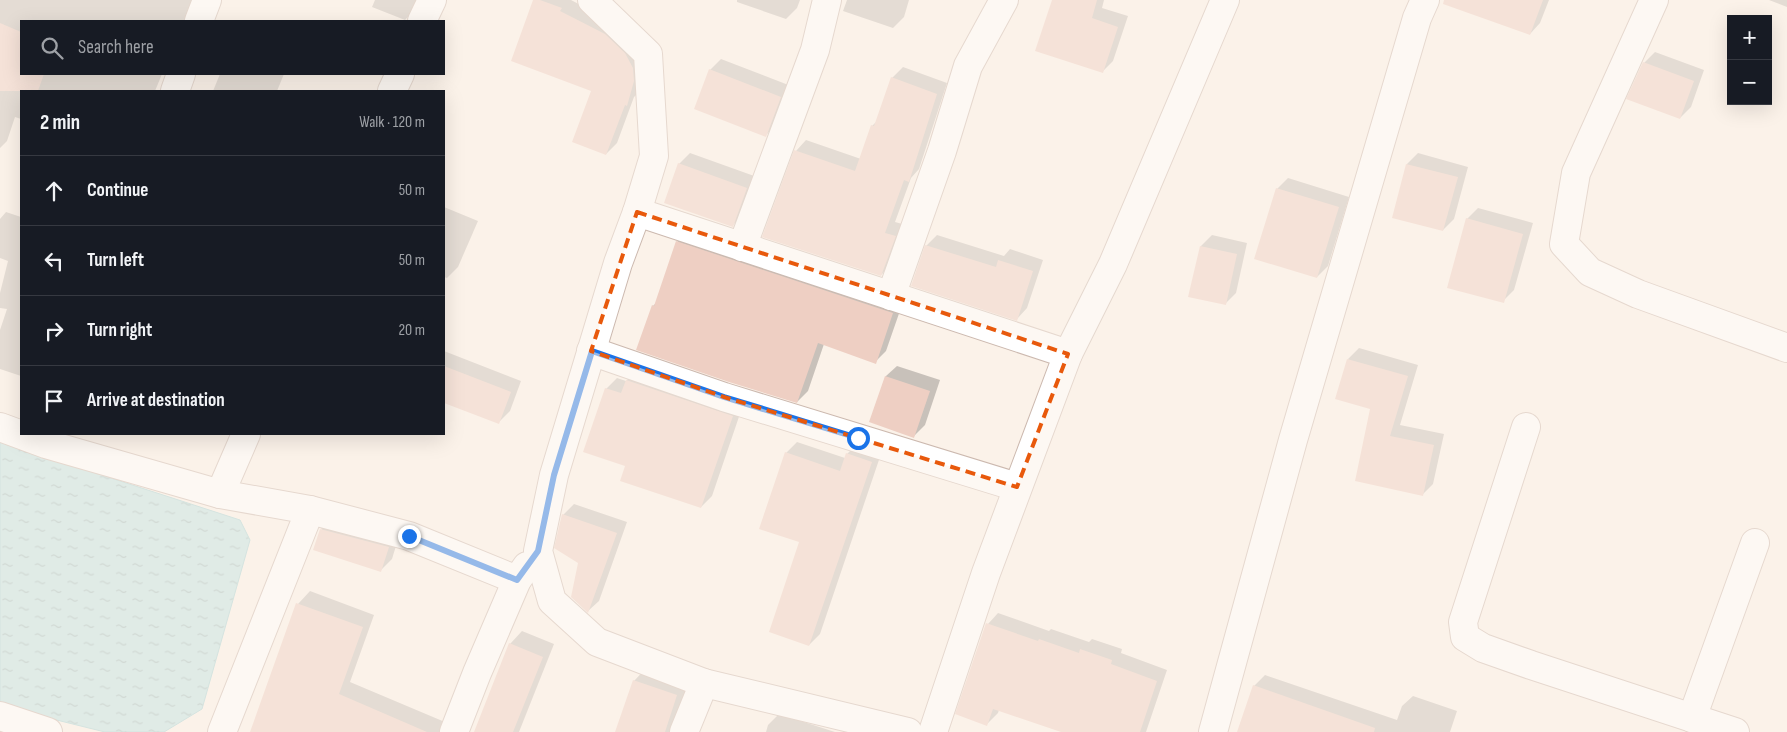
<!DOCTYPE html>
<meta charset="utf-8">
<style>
:root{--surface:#171b24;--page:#20242c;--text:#f1f3f6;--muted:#9ea1a6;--line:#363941}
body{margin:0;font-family:"Sofia Sans Condensed",sans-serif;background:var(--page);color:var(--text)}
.controls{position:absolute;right:15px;top:15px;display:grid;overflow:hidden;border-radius:0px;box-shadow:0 5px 20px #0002}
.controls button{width:45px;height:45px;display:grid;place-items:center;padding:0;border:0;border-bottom:1px solid var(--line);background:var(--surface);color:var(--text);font:25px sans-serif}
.stop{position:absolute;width:15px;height:15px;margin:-11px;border:4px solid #1a73e8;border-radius:50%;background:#fff}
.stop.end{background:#1a73e8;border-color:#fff;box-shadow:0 1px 5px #0008}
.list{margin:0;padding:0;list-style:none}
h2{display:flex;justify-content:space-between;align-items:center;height:65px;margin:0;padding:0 20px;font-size:21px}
h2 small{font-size:16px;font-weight:400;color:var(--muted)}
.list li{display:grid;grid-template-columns:32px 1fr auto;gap:15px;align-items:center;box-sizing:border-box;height:70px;padding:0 20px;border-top:1px solid var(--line)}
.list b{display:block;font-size:19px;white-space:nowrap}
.list em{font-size:16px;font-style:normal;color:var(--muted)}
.icon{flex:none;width:28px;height:28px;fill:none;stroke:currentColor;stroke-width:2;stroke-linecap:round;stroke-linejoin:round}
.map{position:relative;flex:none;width:1787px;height:732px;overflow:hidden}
.search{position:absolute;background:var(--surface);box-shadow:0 5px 20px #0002;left:20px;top:20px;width:425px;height:55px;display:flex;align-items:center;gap:12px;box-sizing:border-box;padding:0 18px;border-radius:0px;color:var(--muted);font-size:19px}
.panel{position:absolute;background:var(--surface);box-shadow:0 5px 20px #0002;left:20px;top:90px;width:425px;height:345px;border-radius:0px}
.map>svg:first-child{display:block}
.water{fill:url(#water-ripples);stroke:#a6d2d4}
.shadow{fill:#0003}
.building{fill:#eecfc3}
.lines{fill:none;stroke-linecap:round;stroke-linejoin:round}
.minor-casing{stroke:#ccb9af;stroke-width:30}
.minor{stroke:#fff;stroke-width:28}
.route{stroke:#1a73e8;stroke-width:6}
.marked{fill:none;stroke:#e8590c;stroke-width:4;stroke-dasharray:10 6;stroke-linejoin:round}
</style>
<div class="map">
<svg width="1787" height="732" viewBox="0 0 1787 732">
<defs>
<pattern id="water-ripples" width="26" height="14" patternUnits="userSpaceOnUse" patternTransform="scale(1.25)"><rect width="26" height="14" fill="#bee2e3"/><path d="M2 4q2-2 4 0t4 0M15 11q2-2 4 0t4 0" fill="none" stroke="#9fbaba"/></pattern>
</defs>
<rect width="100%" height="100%" fill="#fbf2e9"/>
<path class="water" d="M0 442 240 520 250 540 202 709 164 732H105L0 706Z"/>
<g class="shadow">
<path d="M0 0H194L186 21H21V74H162L155 91H21V119L15 117 7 141 0 148Z"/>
<path d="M375 0H419L415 9 405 20 372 7Z"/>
<path d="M534 0H571L615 23 635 42 637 94 634 97 617 143 606 154 592 91Z"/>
<path d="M737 0H800L797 8 786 19 737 2Z"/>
<path d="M847 0H909L904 17 893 28 843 11Z"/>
<path d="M1053 0H1104L1102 8 1128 16 1113 61 1102 72Z"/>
<path d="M1491 0H1549L1540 23 1530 34Z"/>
<path d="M1769 0H1787V7Z"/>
<path d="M1655 52 1704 70 1691 107 1680 118 1644 63Z"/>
<path d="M721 59 791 86 777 124 766 135 710 70Z"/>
<path d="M903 67 947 83 919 169 911 178 895 222 906 225 892 264 881 275 796 151 806 140 861 159 872 126 878 120 892 78Z"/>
<path d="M220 74H284L277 91H213Z"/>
<path d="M690 153 757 177 743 215 732 226 679 164Z"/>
<path d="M1418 153 1468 167 1454 219 1443 230 1393 217 1407 164Z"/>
<path d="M1288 178 1349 197 1328 266 1317 277 1277 189Z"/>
<path d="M444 207 478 221 458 267 447 278 444 277Z"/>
<path d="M1478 208 1533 223 1514 290 1503 301 1467 219Z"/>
<path d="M6 212 21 217V376L0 369V330L7 309 0 308V293L8 261 0 258V219Z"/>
<path d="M688 231 903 302 886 351 875 362 824 344 808 391 797 402 653 306 657 302 677 242Z"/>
<path d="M937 235 1004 256 1010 249 1043 260 1027 308 1017 319 926 246Z"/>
<path d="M1212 235 1247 243 1236 293 1225 304 1190 296 1201 246Z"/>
<path d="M1359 348 1418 365 1400 425 1444 434 1433 484 1422 495 1372 408 1348 359Z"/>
<path d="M444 351 521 381 510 411 499 422 444 401Z"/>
<path d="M897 366 940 380 925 425 914 436 871 421 886 376Z"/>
<path d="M638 369 743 405 712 496 701 507 626 465 606 389 617 378 626 381Z"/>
<path d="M797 442 845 458 847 454 858 443 882 451 820 634 809 645 801 541 786 453Z"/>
<path d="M574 504 627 522 599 601 588 611 580 562 563 515Z"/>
<path d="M332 518 399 536 392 559 381 570 321 529Z"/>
<path d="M310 591 374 615 350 682 452 725 457 732H251L298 604Z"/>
<path d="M998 613 1049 631 1051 629 1089 642 1092 639 1122 649 1121 653 1167 670 1146 732H1065L999 710 998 713 987 724 988 624Z"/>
<path d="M522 631 554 644 519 732H475L510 644Z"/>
<path d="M649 665 692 680 674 732H616L634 681Z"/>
<path d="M1265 675 1397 720 1402 706 1413 696 1457 711 1450 732H1238L1254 686Z"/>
<path d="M779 714 835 732H766L768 725Z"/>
</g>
<g class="building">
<path d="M533 0H540L562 8 560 11 605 34 625 53 633 68 634 81 627 106 625 105 606 155 572 142 591 91 511 61Z"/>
<path d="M1052 0H1097L1092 18 1118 27 1103 73 1035 51Z"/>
<path d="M1444 0H1543L1530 35 1443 4Z"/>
<path d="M0 23 21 32V74H44L38 91H0Z"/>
<path d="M1643 62 1694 81 1680 119 1626 99Z"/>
<path d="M709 69 781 97 766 137 694 109Z"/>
<path d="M891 77 937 94 909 182 904 180 885 233 896 236 881 276 762 237 794 150 855 171 871 125 874 126Z"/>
<path d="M678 163 747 188 733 227 664 203Z"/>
<path d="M1406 164 1458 177 1443 231 1392 218Z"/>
<path d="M1276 188 1339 207 1317 278 1254 259Z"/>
<path d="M1466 218 1523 234 1504 303 1447 288Z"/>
<path d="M676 241 893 313 876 364 818 343 797 403 729 382 636 350 652 305 654 306Z"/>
<path d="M925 245 996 267 998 260 1033 271 1017 321 911 286Z"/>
<path d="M1200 246 1237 254 1226 305 1188 297Z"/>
<path d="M1347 359 1408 376 1390 436 1434 445 1423 496 1355 481 1370 409 1335 399Z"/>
<path d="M444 366 511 392 499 424 444 403Z"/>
<path d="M885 376 930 391 914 438 869 422Z"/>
<path d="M626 380 733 416 701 508 620 481 625 466 583 452 605 388 621 393Z"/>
<path d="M785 452 840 471 846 453 872 462 809 646 769 632 799 542 759 529Z"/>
<path d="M562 514 617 533 588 613 571 597 578 563 554 548Z"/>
<path d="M320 529 389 547 381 572 313 550Z"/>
<path d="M296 603 363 627 339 694 427 732H250Z"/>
<path d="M986 623 1038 641 1039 639 1079 653 1080 649 1112 660 1111 664 1157 681 1140 732H1061L993 709 987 726 955 714Z"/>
<path d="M509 643 543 657 513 732H474Z"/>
<path d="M633 680 677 695 665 732H615Z"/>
<path d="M1253 685 1375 728 1374 732H1237Z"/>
</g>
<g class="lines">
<g class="minor-casing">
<g id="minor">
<path d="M592 0 648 54 654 156 637 212 618 263 554 475 538 551 552 601 597 642 704 683 908 732"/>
<path d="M1654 0 1576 173 1564 244 1590 272 1638 294 1787 348"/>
<path d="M199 21 207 0"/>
<path d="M422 21 432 0"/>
<path d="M175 91 181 74"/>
<path d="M392 91 400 74"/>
<path d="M637 212 1068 354"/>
<path d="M742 247 815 50 827 0"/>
<path d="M891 296 942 151 968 66 1004 0"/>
<path d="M591 351 724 397 1017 487"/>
<path d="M0 427 46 444 220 494 310 510 409 536 517 580"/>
<path d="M1526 427 1463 622 1465 637 1483 648 1531 665 1735 732"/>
<path d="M220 494 246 434"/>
<path d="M0 716 48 732"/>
<path d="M1692 718 1755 543"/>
<path d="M222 732 310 510"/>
<path d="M454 732 477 673 517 580 527 566"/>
<path d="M684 732 704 683"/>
<path d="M933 732 986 573 1068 354 1113 264 1225 0"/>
<path d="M1213 732 1293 440 1417 18 1425 0"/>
</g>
</g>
<use href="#minor" class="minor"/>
</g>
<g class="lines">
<path class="route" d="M409 536 517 580 538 551 554 475 592 351 724 397 858 438"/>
</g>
<path d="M0 0H1787V732H0ZM637 212 1068 354 1017 487 724 397 591 351Z" fill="#fbf2e9" fill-opacity=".55" fill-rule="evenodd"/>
<path class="marked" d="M637 212 1068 354 1017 487 724 397 591 351Z"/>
</svg>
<div class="controls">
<button>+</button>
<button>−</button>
</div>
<div class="stop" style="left:858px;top:438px"></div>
<div class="stop end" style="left:409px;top:536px"></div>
<div class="search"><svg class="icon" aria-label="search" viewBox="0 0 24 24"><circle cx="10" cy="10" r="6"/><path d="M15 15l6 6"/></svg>Search here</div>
<section class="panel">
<h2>2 min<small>Walk · 120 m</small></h2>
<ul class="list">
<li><svg class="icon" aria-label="ahead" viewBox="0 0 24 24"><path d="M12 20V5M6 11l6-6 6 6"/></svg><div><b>Continue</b></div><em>50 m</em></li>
<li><svg class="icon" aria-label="left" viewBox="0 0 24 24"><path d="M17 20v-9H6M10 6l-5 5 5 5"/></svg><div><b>Turn left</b></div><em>50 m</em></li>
<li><svg class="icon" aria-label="right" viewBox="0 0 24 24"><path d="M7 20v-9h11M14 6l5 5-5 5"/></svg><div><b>Turn right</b></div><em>20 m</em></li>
<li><svg class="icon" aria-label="arrive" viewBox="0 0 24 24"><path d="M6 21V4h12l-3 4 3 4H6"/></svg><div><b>Arrive at destination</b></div></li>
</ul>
</section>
</div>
